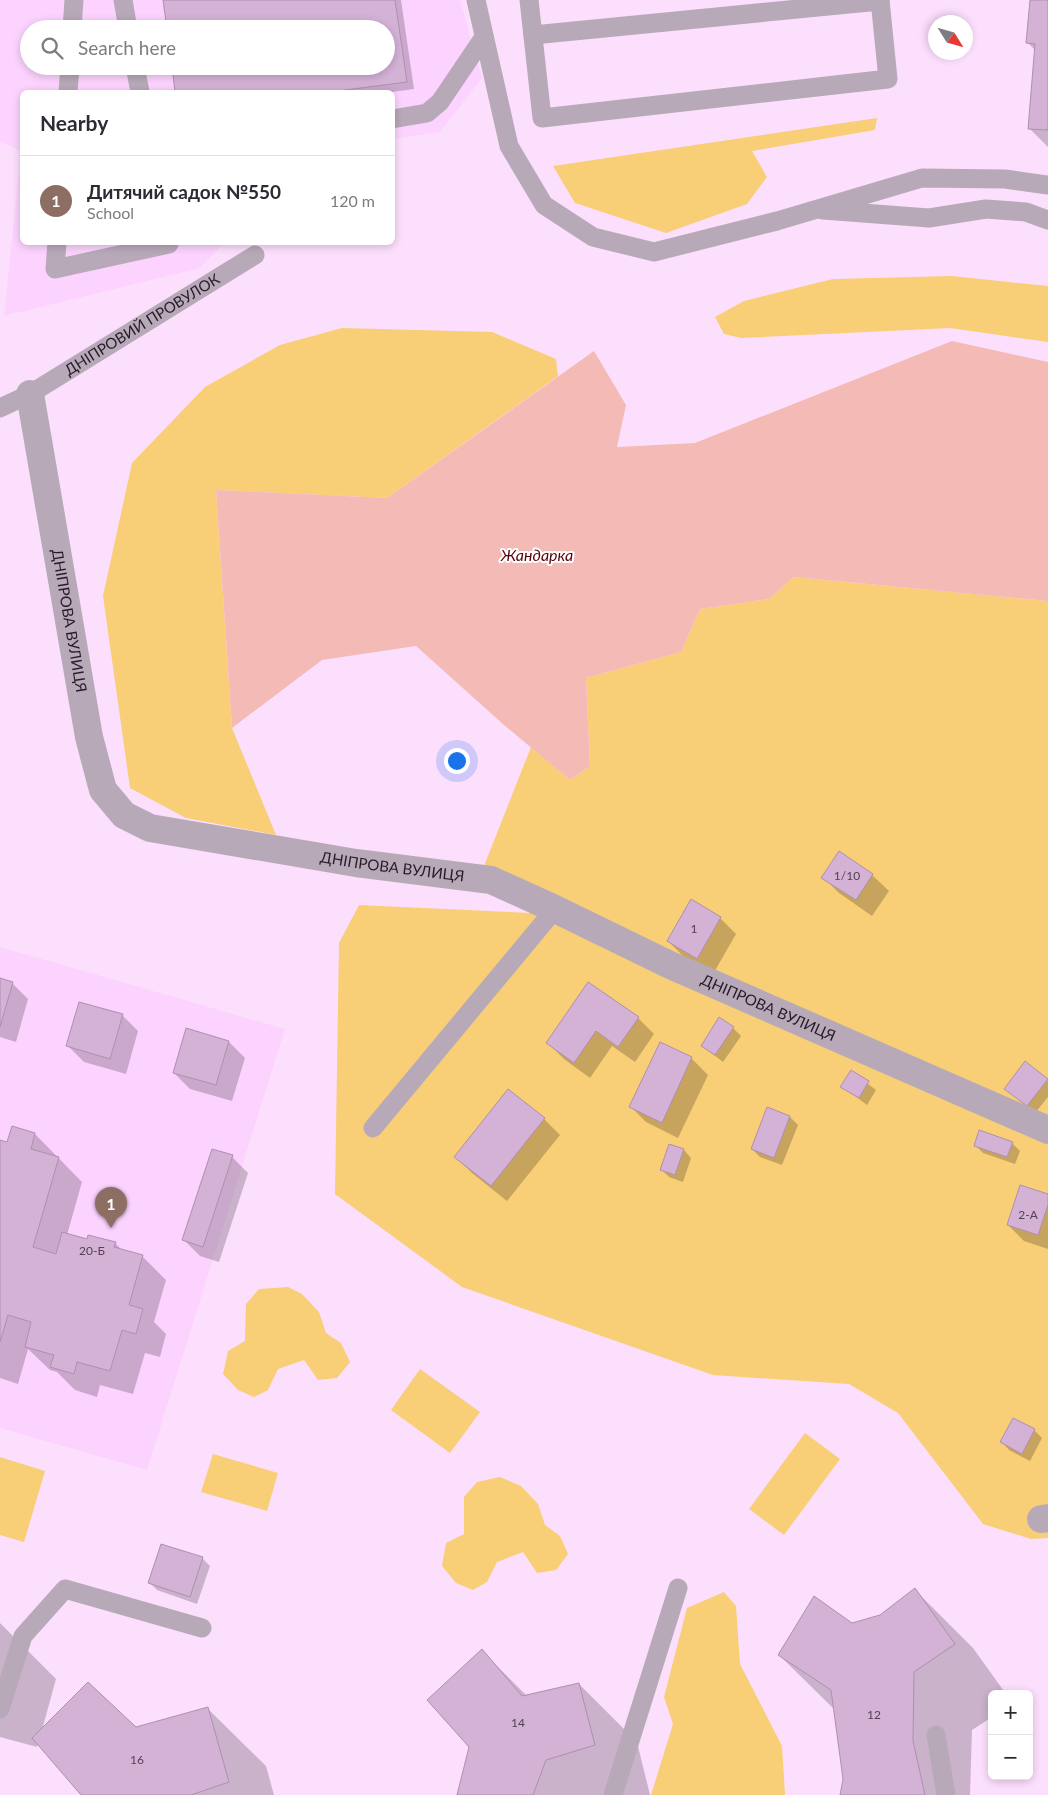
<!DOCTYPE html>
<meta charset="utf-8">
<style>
:root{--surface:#fff;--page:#f7f7f7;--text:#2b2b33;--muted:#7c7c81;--line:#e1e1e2;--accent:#111827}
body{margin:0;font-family:Lato,sans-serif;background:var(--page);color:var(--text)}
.controls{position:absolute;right:15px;bottom:15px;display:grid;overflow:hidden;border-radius:8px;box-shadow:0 2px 8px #0003}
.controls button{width:45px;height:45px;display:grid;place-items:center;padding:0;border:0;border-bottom:1px solid var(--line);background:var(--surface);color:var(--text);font:25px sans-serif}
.compass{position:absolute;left:928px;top:15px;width:45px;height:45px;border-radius:50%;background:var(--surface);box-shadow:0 2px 8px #0003;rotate:127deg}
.you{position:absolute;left:456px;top:760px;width:18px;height:18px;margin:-12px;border:4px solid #fff;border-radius:50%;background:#1a73e8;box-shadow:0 0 0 8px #1a73e833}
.badge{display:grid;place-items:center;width:32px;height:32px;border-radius:50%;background:var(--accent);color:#fff;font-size:16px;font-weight:700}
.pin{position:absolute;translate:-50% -41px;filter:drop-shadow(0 1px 2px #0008)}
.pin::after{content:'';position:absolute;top:26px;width:18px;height:15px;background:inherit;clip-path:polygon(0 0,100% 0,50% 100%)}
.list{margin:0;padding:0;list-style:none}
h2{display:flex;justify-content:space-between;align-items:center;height:65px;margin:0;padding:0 20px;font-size:21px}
h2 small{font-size:16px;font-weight:400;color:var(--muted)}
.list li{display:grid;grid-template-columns:32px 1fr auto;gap:15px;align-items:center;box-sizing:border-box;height:90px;padding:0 20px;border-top:1px solid var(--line)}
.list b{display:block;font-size:19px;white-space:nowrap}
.list p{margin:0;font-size:16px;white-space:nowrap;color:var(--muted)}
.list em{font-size:16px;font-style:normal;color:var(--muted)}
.icon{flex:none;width:28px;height:28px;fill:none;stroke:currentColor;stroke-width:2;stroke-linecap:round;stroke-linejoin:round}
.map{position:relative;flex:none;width:1048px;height:1795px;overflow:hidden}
.search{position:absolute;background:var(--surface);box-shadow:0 2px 8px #0003;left:20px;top:20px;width:375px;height:55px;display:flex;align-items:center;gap:12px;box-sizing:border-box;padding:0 18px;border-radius:28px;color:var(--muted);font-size:19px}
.panel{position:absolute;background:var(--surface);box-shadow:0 2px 8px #0003;left:20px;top:90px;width:375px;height:155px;border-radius:8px}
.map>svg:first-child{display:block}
.built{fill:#fcd3fe;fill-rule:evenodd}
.green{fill:#f8ce76}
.water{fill:#f4bbb6}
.shadow{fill:#0003}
.building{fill:#d4b2d6;stroke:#af8eb1}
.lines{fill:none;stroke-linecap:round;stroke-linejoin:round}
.service{stroke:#b8a9b9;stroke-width:19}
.minor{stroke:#b8a9b9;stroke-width:28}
.labels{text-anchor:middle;stroke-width:4;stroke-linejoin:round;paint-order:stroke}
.number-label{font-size:12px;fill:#534154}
.street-label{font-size:15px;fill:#281b29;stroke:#fff}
.water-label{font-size:16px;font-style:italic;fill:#590209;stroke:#fff}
</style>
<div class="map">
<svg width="1048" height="1795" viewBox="0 0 1048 1795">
<rect width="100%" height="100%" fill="#fcdffd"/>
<g class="built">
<path d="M0 0H460L482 78 440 132 393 139 392 92H22V242L224 243 200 268 4 316 21 151 0 141ZM29 29H386V66H29Z"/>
<path d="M0 947 285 1029 147 1470 0 1428Z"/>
</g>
<g class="green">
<path d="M877 118 875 130 752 151 767 177 747 204 666 233 575 203 553 166Z"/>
<path d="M952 276 1048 286V342L950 328 741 338 724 334 715 317 744 301 833 279Z"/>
<path d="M342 328 492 332 556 359 558 376 387 498 216 490 232 728 276 835 186 818 130 788 103 596 132 463 205 387 280 345Z"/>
<path d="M794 577 1048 601V1538L1031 1539 983 1524 898 1413 849 1384 713 1375 462 1287 335 1194 339 943 359 905 574 915 582 907 484 866 531 747 570 780 590 766 586 678 681 652 700 609 769 599Z"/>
<path d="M288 1287 302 1294 319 1312 326 1333 341 1343 350 1362 337 1378 318 1380 304 1360 278 1369 268 1390 254 1397 238 1390 223 1374 228 1351 245 1341 246 1304 259 1289Z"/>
<path d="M420 1369 480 1412 450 1453 391 1410Z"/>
<path d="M805 1433 840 1459 784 1535 749 1509Z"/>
<path d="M213 1454 278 1473 267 1511 201 1492Z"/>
<path d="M0 1457 45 1471 24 1542 0 1535Z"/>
<path d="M500 1477 521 1486 538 1504 545 1525 560 1536 568 1554 556 1570 537 1573 523 1552 497 1562 487 1582 473 1590 456 1583 442 1566 446 1543 464 1534V1497L477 1482Z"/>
<path d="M724 1592 736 1606 740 1664 782 1746 785 1795H651L673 1724 664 1697 687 1608Z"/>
</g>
<path class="water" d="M952 341 1048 362V601L794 577 769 599 700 609 681 652 586 678 590 766 570 780 504 725 416 646 322 660 232 728 216 490 387 498 594 351 626 405 617 447 695 443Z"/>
<g class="shadow">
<path d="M164 0H401L414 89 392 92H176L173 66H386V29Z"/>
<path d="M1032 0H1048V147L1029 128 1036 51 1028 43Z"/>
<path d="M872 875 889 891 872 916 839 893 823 877Z"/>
<path d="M720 918 736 934 713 974 684 957 668 941Z"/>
<path d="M0 979 12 983 28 999 16 1042 0 1037Z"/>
<path d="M122 1015 138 1031 126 1074 84 1062 68 1046Z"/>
<path d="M638 1018 654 1034 635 1062 612 1046 590 1078 564 1059 548 1043Z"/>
<path d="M733 1028 741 1036 723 1062 702 1046Z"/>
<path d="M229 1042 245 1058 232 1101 190 1089 174 1073Z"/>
<path d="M660 1044 692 1059 708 1075 678 1138 646 1122 630 1106Z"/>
<path d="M1025 1063 1048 1081V1097L1035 1113 1006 1088Z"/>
<path d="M851 1071 876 1090 867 1105 842 1086Z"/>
<path d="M768 1109 790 1117 798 1125 782 1165 760 1157 752 1149Z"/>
<path d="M544 1119 560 1135 507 1201 472 1173 456 1157Z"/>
<path d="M35 1134 82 1182 67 1235 88 1241 115 1243 122 1250 142 1256 166 1280 154 1322 166 1334 160 1357 145 1353 133 1394 100 1385 97 1397 75 1390 57 1372 50 1370 28 1349 18 1384 0 1378V1141L8 1144Z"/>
<path d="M1012 1143 1020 1151 1015 1164 983 1153 975 1145Z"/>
<path d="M684 1150 691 1158 683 1182 669 1177 661 1169Z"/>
<path d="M232 1157 248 1173 219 1262 200 1256 184 1240Z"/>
<path d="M1048 1196V1249L1024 1241 1008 1225Z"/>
<path d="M1034 1430 1042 1438 1030 1461 1009 1450 1002 1442Z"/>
<path d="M202 1558 210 1566 197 1604 157 1590 150 1583Z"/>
<path d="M915 1590 973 1648 1006 1694H992V1717L972 1730 970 1795H841L844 1779 835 1710 779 1655 852 1624 880 1616Z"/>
<path d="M0 1623 56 1679 42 1730 136 1728 207 1708 266 1766 274 1795H82L38 1743 37 1747 0 1737Z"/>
<path d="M482 1651 527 1696 579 1684 637 1742 650 1795H458L470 1746Z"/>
</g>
<g class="building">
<path d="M163 0H395L407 82 330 92H175L172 66H386V29H167Z"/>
<path d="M1030 0H1048V130L1028 129 1035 44 1026 43Z"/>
<path d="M839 851 873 874 856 900 821 878Z"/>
<path d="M691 899 721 917 697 959 667 941Z"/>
<path d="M0 978 13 982 0 1027Z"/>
<path d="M588 982 639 1017 618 1047 596 1031 574 1063 546 1043Z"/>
<path d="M79 1002 123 1014 110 1059 66 1046Z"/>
<path d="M719 1017 734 1027 715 1055 701 1046Z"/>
<path d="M186 1028 229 1041 216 1085 173 1073Z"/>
<path d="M660 1042 692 1057 662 1123 629 1107Z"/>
<path d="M1025 1061 1048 1079 1027 1106 1004 1089Z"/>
<path d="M851 1070 869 1081 859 1098 840 1087Z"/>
<path d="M508 1089 545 1118 491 1186 454 1157Z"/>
<path d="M767 1107 790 1116 774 1158 751 1149Z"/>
<path d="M12 1126 35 1133 31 1149 59 1157 33 1247 56 1254 62 1232 87 1239 88 1235 116 1242 114 1247 143 1255 129 1305 143 1309 136 1334 122 1330 110 1371 77 1362 74 1374 50 1367 54 1355 25 1347 31 1322 8 1315 0 1342V1140L7 1142Z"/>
<path d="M979 1130 1013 1142 1007 1157 974 1146Z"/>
<path d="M669 1144 684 1149 675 1175 660 1170Z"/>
<path d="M212 1149 233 1155 203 1247 182 1240Z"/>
<path d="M1020 1185 1048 1194V1205L1038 1235 1007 1225Z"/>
<path d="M1013 1418 1035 1429 1022 1454 1000 1442Z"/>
<path d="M161 1544 203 1557 190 1597 148 1583Z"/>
<path d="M915 1588 955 1644 914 1672 913 1741 925 1795H840L843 1779 831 1690 778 1655 814 1596 852 1623 880 1615Z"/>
<path d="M482 1649 522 1696 579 1683 595 1745 546 1760 533 1795H457L469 1747 427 1700Z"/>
<path d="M88 1682 136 1727 208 1707 229 1782 191 1795H81L32 1738Z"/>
</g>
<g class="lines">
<g class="service">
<path d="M123 0 128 29"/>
<path d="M476 0 509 146 544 205 593 237 654 252 777 221 922 178 1005 179 1048 185"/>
<path d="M529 0 542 118 888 79 880 0"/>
<path d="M72 29 74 0"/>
<path d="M533 35 880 1"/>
<path d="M135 66 140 92"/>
<path d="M68 92 70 66"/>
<path d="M392 119 427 113 440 102 484 37"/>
<path d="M823 210 929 218 986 209 1026 212 1048 220"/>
<path d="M57 242 55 269 169 244 168 242"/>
<path id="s1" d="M0 408 30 394 255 255"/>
<path d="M373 1128 555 909"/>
<path d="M0 1709 23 1636 65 1589 202 1628"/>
<path d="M936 1735 946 1795"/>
<path d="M613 1795 678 1588"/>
</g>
<g class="minor">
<path id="s2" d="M30 394 89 737 103 790 124 815 150 828 356 863 491 880 555 909 670 965 1048 1130"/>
<path d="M1041 1519 1048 1518"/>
</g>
</g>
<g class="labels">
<g class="number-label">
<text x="847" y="880">1/10</text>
<text x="694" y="933">1</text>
<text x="1028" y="1219">2-А</text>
<text x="92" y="1255">20-Б</text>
<text x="874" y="1719">12</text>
<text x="518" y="1727">14</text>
<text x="137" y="1764">16</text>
</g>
<g class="street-label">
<text dy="5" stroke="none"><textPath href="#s1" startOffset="165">ДНІПРОВИЙ ПРОВУЛОК</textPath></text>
<text dy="5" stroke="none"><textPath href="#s2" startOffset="230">ДНІПРОВА ВУЛИЦЯ</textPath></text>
<text dy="5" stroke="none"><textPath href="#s2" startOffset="710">ДНІПРОВА ВУЛИЦЯ</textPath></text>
<text dy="5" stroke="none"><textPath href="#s2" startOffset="1115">ДНІПРОВА ВУЛИЦЯ</textPath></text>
</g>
<g class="water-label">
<text x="537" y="561">Жандарка</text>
</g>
</g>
</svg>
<div class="controls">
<button>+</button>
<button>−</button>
</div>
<svg class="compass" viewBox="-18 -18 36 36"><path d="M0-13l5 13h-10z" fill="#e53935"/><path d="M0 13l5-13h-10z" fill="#7c7c81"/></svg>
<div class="you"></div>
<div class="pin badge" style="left:111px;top:1228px;background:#8d6e63">1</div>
<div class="search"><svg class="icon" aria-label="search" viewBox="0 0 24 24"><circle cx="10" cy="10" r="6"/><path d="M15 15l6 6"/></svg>Search here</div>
<section class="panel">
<h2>Nearby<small></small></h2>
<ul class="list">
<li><span class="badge" style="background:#8d6e63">1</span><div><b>Дитячий садок №550</b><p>School</p></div><em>120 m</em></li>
</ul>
</section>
</div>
